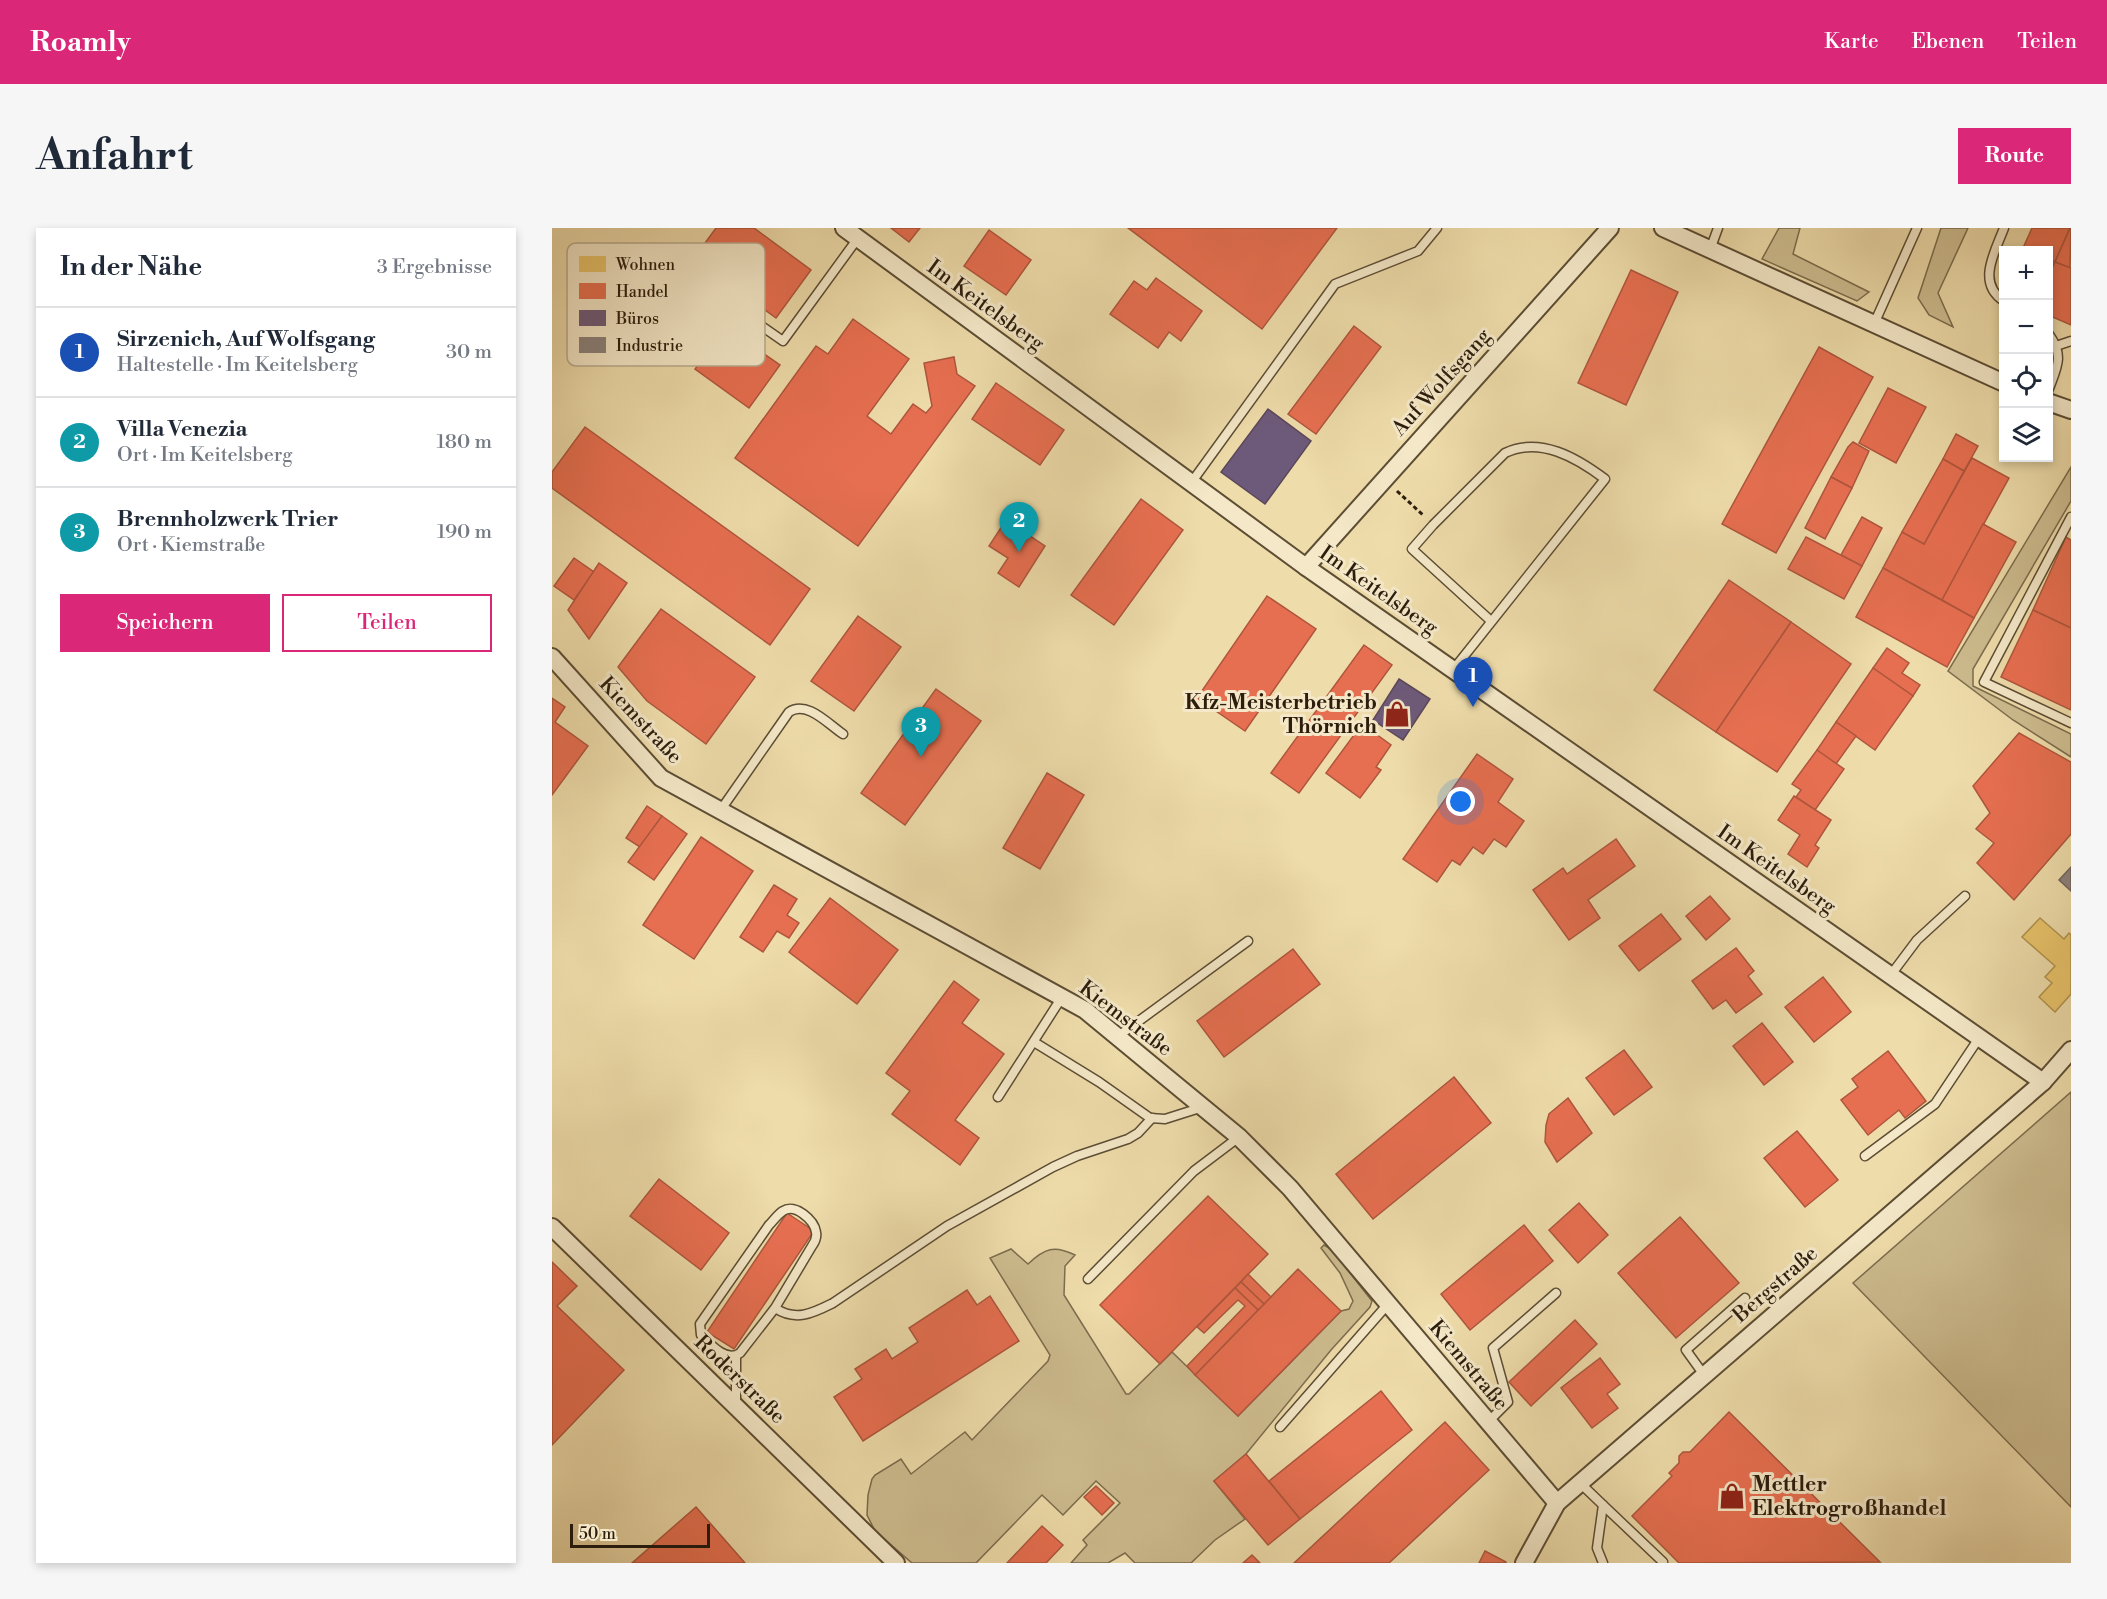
<!DOCTYPE html>
<html lang="de">
<meta charset="utf-8">
<style>
:root{--surface:#fff;--page:#f6f6f7;--text:#1f2937;--muted:#747a83;--line:#e0e1e3;--accent:#db2777}
body{margin:0;font-family:"Libre Bodoni",serif;background:var(--page);color:var(--text)}
.controls{position:absolute;right:18px;top:18px;display:grid;overflow:hidden;border-radius:0px;box-shadow:0 3px 9px #0003}
.controls button{width:54px;height:54px;display:grid;place-items:center;padding:0;border:0;border-bottom:2px solid var(--line);background:var(--surface);color:var(--text);font:30px sans-serif}
.scale{position:absolute;left:18px;bottom:15px;width:140px;box-sizing:border-box;padding-left:6px;border:3px solid #2c1d0d;border-top:0;font-size:16px;line-height:21px;white-space:nowrap;color:#2c1d0d;-webkit-text-stroke:4px #f4e8c8;paint-order:stroke}
.you{position:absolute;left:909px;top:574px;width:21px;height:21px;margin:-15px;border:4px solid #fff;border-radius:50%;background:#1a73e8;box-shadow:0 0 0 9px #1a73e833}
.badge{display:grid;place-items:center;width:39px;height:39px;border-radius:50%;background:var(--accent);color:#fff;font-size:20px;font-weight:700}
.pin{position:absolute;translate:-50% -50px;filter:drop-shadow(0 2px 3px #0008)}
.pin::after{content:'';position:absolute;top:32px;width:21px;height:18px;background:inherit;clip-path:polygon(0 0,100% 0,50% 100%)}
.list{margin:0;padding:0;list-style:none}
h2{display:flex;justify-content:space-between;align-items:center;height:78px;margin:0;padding:0 24px;font-size:26px}
h2 small{font-size:20px;font-weight:400;color:var(--muted)}
.list li{display:grid;grid-template-columns:39px 1fr auto;gap:18px;align-items:center;box-sizing:border-box;height:90px;padding:0 24px;border-top:2px solid var(--line)}
.list b{display:block;font-size:22px;white-space:nowrap}
.list p{margin:0;font-size:20px;white-space:nowrap;color:var(--muted)}
.list em{font-size:20px;font-style:normal;color:var(--muted)}
.actions{display:flex;gap:12px;padding:18px 24px}
.actions a{flex:1;padding:14px 0;border:2px solid var(--accent);border-radius:0px;text-align:center;font-size:21px;color:var(--accent)}
.actions .main{background:var(--accent);color:#fff}
.icon{flex:none;width:33px;height:33px;fill:none;stroke:currentColor;stroke-width:2;stroke-linecap:round;stroke-linejoin:round}
.map{position:relative;flex:none;width:1519px;height:1335px;overflow:hidden;border-radius:0px}
header{display:flex;align-items:center;gap:36px;box-sizing:border-box;height:84px;padding:0 30px;background:var(--accent);color:#fff}
header strong{font-size:28px}
nav{display:flex;gap:33px;margin-inline-start:auto;font-size:21px}
.intro{display:flex;align-items:center;justify-content:space-between;box-sizing:border-box;height:144px;padding:0 36px}
h1{margin:0;font-size:42px}
.button{padding:15px 27px;border-radius:0px;background:var(--accent);color:#fff;font-size:21px;font-weight:700}
main{display:flex;gap:36px;padding:0 36px}
aside{flex:1;background:var(--surface);border-radius:0px;box-shadow:0 3px 9px #0003}
.map>svg:first-child{display:block}
.green{fill:#cdbc8f;stroke:#7c6c4e;stroke-width:1.5}
.homes{fill:#e9c46a;stroke:#b0924e;stroke-width:1.5}
.shops{fill:#e76f51;stroke:#af563d;stroke-width:1.5}
.offices{fill:#6d597a;stroke:#5a4759;stroke-width:1.5}
.industry{fill:#8a817c;stroke:#6e635b;stroke-width:1.5}
.lines{fill:none;stroke-linecap:round;stroke-linejoin:round}
.lane-casing{stroke:#5c4d34;stroke-width:11}
.street-casing{stroke:#5c4d34;stroke-width:20}
.path{stroke:#2c1d0d;stroke-width:3;stroke-dasharray:4.5 3;stroke-linecap:butt}
.lane{stroke:#f4e8c8;stroke-width:8}
.street{stroke:#f4e8c8;stroke-width:16}
.labels{text-anchor:middle;stroke-width:6;stroke-linejoin:round;paint-order:stroke}
.street-label{font-size:21px;fill:#2c1d0d;stroke:#f4e8c8}
.poi-label{font-size:21px;font-weight:bold;fill:#2c1d0d;stroke:#f4e8c8;text-anchor:end}
.key{fill:#f4e8c8;stroke:#b8ab90;stroke-width:1.5}
.key-label{font-size:16px;fill:#2c1d0d}
</style>
<header>
<strong>Roamly</strong>
<nav><a>Karte</a><a>Ebenen</a><a>Teilen</a></nav>
</header>
<div class="intro"><h1>Anfahrt</h1><a class="button">Route</a></div>
<main>
<aside>
<h2>In der Nähe<small>3 Ergebnisse</small></h2>
<ul class="list">
<li><span class="badge" style="background:#1a4fb4">1</span><div><b>Sirzenich, Auf Wolfsgang</b><p>Haltestelle · Im Keitelsberg</p></div><em>30 m</em></li>
<li><span class="badge" style="background:#0f9aa8">2</span><div><b>Villa Venezia</b><p>Ort · Im Keitelsberg</p></div><em>180 m</em></li>
<li><span class="badge" style="background:#0f9aa8">3</span><div><b>Brennholzwerk Trier</b><p>Ort · Kiemstraße</p></div><em>190 m</em></li>
</ul>
<div class="actions"><a class="main">Speichern</a><a>Teilen</a></div>
</aside>
<div class="map">
<svg width="1519" height="1335" viewBox="0 0 1519 1335">
<rect width="100%" height="100%" fill="#eedcaa"/>
<filter id="stains"><feTurbulence type="fractalNoise" baseFrequency=".00333" numOctaves="4"/><feColorMatrix values="0 0 0 0 .2 0 0 0 0 .09 0 0 0 0 .02 0 0 0 .5 -.17"/></filter>
<radialGradient id="worn" r=".72"><stop offset=".6" stop-color="#630" stop-opacity="0"/><stop offset="1" stop-color="#630" stop-opacity=".3"/></radialGradient>
<g class="green">
<path d="M1227 0H1248L1241 26 1317 64 1305 73 1210 31Z"/>
<path d="M1389 0H1416L1386 65 1401 99 1377 87 1366 70Z"/>
<path d="M1519 239V273L1421 441V458L1519 506V529L1461 492 1396 443Z"/>
<path d="M1519 864V1279L1301 1055Z"/>
<path d="M772 1017 779 1021 820 1073 818 1079 779 1122 694 1226 662 1253 693 1291 663 1312 639 1335H583L573 1325 556 1335H519L535 1317 531 1312 568 1275 544 1253 511 1287 490 1267 424 1335H360L323 1303 315 1287 316 1267 320 1251 323 1247 349 1231 359 1246 413 1204 420 1212 496 1133 498 1127 438 1030 459 1021 476 1036C493 1020 502 1017 523 1027L513 1038 512 1067 574 1166H577L620 1124 686 1188 789 1083 797 1081 801 1073 788 1045 769 1020Z"/>
</g>
<path class="homes" d="M1488 690 1512 711 1517 705 1519 707V766L1503 784 1487 769 1500 755 1493 749 1503 738 1470 709Z"/>
<g class="shops">
<path d="M164 0H202L259 42 224 90 142 30Z"/>
<path d="M339 0H368L357 14Z"/>
<path d="M576 0H785L710 101Z"/>
<path d="M1480 0H1518L1503 34 1496 31V22H1477L1471 20Z"/>
<path d="M1518 0H1519L1518 40 1503 34Z"/>
<path d="M437 2 479 32 454 67 412 38Z"/>
<path d="M1496 31 1503 34 1496 49Z"/>
<path d="M1503 34 1519 40V97L1496 87V49Z"/>
<path d="M1079 42 1126 64 1074 177 1026 155Z"/>
<path d="M604 50 650 83 629 113 617 104 606 120 558 86 582 53 595 62Z"/>
<path d="M301 91 357 131 315 188 339 206 361 176 374 185 380 178 372 135 402 129 405 146 423 158 306 318 183 230 264 118 276 126Z"/>
<path d="M802 98 829 119 764 206 736 186Z"/>
<path d="M172 102 180 108 182 105 228 137 197 180 143 141Z"/>
<path d="M1267 119 1321 149 1224 325 1170 296Z"/>
<path d="M444 155 512 202 488 237 420 191Z"/>
<path d="M1336 160 1374 179 1344 235 1307 215Z"/>
<path d="M33 199 258 361 218 417 0 260V244Z"/>
<path d="M1404 206 1426 218 1412 243 1391 231Z"/>
<path d="M1301 214 1317 223 1300 260 1279 249 1296 219Z"/>
<path d="M1420 230 1457 250 1390 372 1331 340 1350 304 1372 316Z"/>
<path d="M1391 231 1412 243 1372 316 1350 304Z"/>
<path d="M1279 249 1300 260 1273 311 1253 300Z"/>
<path d="M589 271 631 302 562 397 519 367Z"/>
<path d="M1310 289 1330 300 1310 338 1289 327Z"/>
<path d="M454 292 493 318 467 359 446 345 456 330 437 318Z"/>
<path d="M1431 296 1464 314 1422 390 1390 372Z"/>
<path d="M1254 309 1310 338 1292 371 1236 341Z"/>
<path d="M1514 309 1519 312V400L1481 382Z"/>
<path d="M22 330 42 344 22 372 2 358Z"/>
<path d="M47 335 75 355 37 411 16 382Z"/>
<path d="M1331 340 1422 390 1395 439 1304 389Z"/>
<path d="M1177 352 1239 394 1164 504 1102 462Z"/>
<path d="M715 368 764 401 693 503 645 470Z"/>
<path d="M109 381 203 449 154 516 95 473 66 439Z"/>
<path d="M1481 382 1519 400V482L1449 449Z"/>
<path d="M306 388 349 419 302 483 259 453Z"/>
<path d="M1239 394 1299 436 1225 544 1164 504Z"/>
<path d="M812 417 840 437 747 565 719 545Z"/>
<path d="M1335 420 1357 435 1350 445 1368 457 1361 468 1321 440Z"/>
<path d="M1321 440 1361 468 1323 522 1284 494Z"/>
<path d="M384 461 429 493 353 597 309 565Z"/>
<path d="M0 470 13 479 3 494 36 518 0 567Z"/>
<path d="M1284 494 1304 508 1284 536 1265 522Z"/>
<path d="M810 496 839 517 824 539 829 542 808 570 774 545Z"/>
<path d="M1467 505 1519 534V606L1462 672 1425 635 1442 615 1424 601 1438 585 1421 558Z"/>
<path d="M1265 522 1292 541 1263 582 1244 569 1249 562 1240 556Z"/>
<path d="M925 526 961 551 946 574 972 593 954 619 942 611 931 626 921 619 908 637 900 632 885 654 851 631Z"/>
<path d="M495 545 532 567 488 641 451 620Z"/>
<path d="M1242 568 1279 592 1263 617 1267 620 1255 639 1236 626 1248 607 1226 592Z"/>
<path d="M95 578 110 588 88 619 74 610Z"/>
<path d="M110 588 135 606 102 652 76 634Z"/>
<path d="M149 609 201 643 142 731 91 697Z"/>
<path d="M1064 611 1083 638 1036 672 1048 690 1017 712 981 662 1011 640 1015 646Z"/>
<path d="M222 657 245 671 235 687 247 695 237 710 225 703 211 724 188 709Z"/>
<path d="M1158 668 1178 691 1154 712 1134 688Z"/>
<path d="M278 670 346 722 305 776 237 724Z"/>
<path d="M1109 686 1129 711 1087 743 1067 718Z"/>
<path d="M1184 720 1202 743 1196 748 1210 766 1184 785 1174 772 1161 781 1140 753Z"/>
<path d="M741 721 768 756 672 829 645 793Z"/>
<path d="M1271 749 1299 784 1262 814 1233 779Z"/>
<path d="M402 753 427 772 410 795 452 826 403 892 427 910 408 937 340 886 358 863 334 845Z"/>
<path d="M1210 795 1241 834 1212 857 1181 818Z"/>
<path d="M1072 822 1100 859 1062 887 1034 850Z"/>
<path d="M1336 823 1374 873 1353 890 1347 882 1316 907 1289 872 1306 859 1300 851Z"/>
<path d="M902 849 939 895 821 991 784 946Z"/>
<path d="M1016 870 1040 905 1005 934 993 914 994 897 997 886Z"/>
<path d="M1245 903 1286 952 1253 979 1212 930Z"/>
<path d="M107 951 177 1005 149 1042 78 988Z"/>
<path d="M656 968 716 1026 608 1136 548 1077Z"/>
<path d="M1027 975 1056 1007 1026 1035 997 1002Z"/>
<path d="M235 985 262 1003 182 1121 155 1104Z"/>
<path d="M1128 989 1187 1055 1124 1110 1066 1045Z"/>
<path d="M972 997 1001 1033 918 1102 889 1066Z"/>
<path d="M0 1034 25 1058 5 1078 72 1142 0 1217Z"/>
<path d="M746 1041 789 1083 686 1188 643 1147Z"/>
<path d="M696 1046 719 1069 712 1076 689 1054Z"/>
<path d="M689 1054 712 1076 706 1082 683 1060Z"/>
<path d="M683 1060 706 1082 643 1147 635 1138 693 1078 686 1072 652 1105 645 1099Z"/>
<path d="M415 1062 425 1077 438 1068 467 1113 311 1213 282 1169 310 1151 303 1141 334 1121 340 1131 366 1114 357 1100Z"/>
<path d="M1023 1092 1045 1116 979 1178 957 1154Z"/>
<path d="M1048 1130 1068 1156 1055 1166 1066 1180 1040 1200 1009 1160Z"/>
<path d="M829 1163 860 1202 748 1291 717 1253Z"/>
<path d="M1177 1184 1328 1334 1127 1335 1080 1288 1120 1248 1117 1245 1127 1235V1228L1131 1224H1138Z"/>
<path d="M893 1194 937 1242 837 1335H742Z"/>
<path d="M694 1226 748 1291 716 1317 662 1253Z"/>
<path d="M544 1258 562 1275 550 1287 532 1269Z"/>
<path d="M144 1279 193 1335H80Z"/>
<path d="M490 1298 511 1317 494 1335H455Z"/>
<path d="M933 1323 954 1334V1335H927Z"/>
<path d="M700 1327 708 1335H691Z"/>
</g>
<g class="offices">
<path d="M716 181 759 213 713 276 669 244Z"/>
<path d="M847 451 878 471 851 512 821 492Z"/>
</g>
<path class="industry" d="M1519 639V663L1507 652Z"/>
<g class="lines">
<g class="lane-casing">
<g id="lane">
<path d="M1158 22 1166 0"/>
<path d="M149 56 231 113 306 10"/>
<path d="M1452 73C1424 55 1443 24 1452 0"/>
<path d="M1322 96 1365 0"/>
<path d="M1496 105C1513 128 1505 139 1496 163"/>
<path d="M1504 118 1519 113"/>
<path d="M639 255 783 56 866 23 885 0"/>
<path d="M1519 289 1432 454 1519 495"/>
<path d="M901 442 1053 251C1025 230 988 208 953 225L881 297 860 321 939 393"/>
<path d="M168 583 237 484C255 472 276 496 291 506"/>
<path d="M1338 748 1365 712 1413 668"/>
<path d="M565 809 696 713"/>
<path d="M482 814 547 854 598 890 613 891 651 879"/>
<path d="M446 869 510 769"/>
<path d="M1313 928 1383 876 1427 810"/>
<path d="M536 1051 642 943 687 909"/>
<path d="M223 1080 260 1018C263 1014 265 1009 264 1004 262 992 243 975 231 983 226 986 221 993 217 997L148 1096 149 1107C158 1116 175 1135 188 1125L223 1080C244 1094 261 1085 281 1075L395 998 501 939 525 928 576 911 586 905 600 890"/>
<path d="M1152 1147 1134 1122 1193 1070"/>
<path d="M184 1175V1128"/>
<path d="M936 1194 956 1174 941 1120 1004 1065"/>
<path d="M728 1199 836 1076"/>
<path d="M1028 1255 1051 1277 1045 1320 1051 1335"/>
<path d="M1051 1277 1111 1334"/>
</g>
</g>
<g class="street-casing">
<g id="street">
<path d="M292 0 754 339 1491 854"/>
<path d="M1111 0 1452 155"/>
<path d="M1496 174 1519 182"/>
<path d="M754 339 1058 0"/>
<path d="M0 429 109 550 533 782 687 909 738 960 1005 1275"/>
<path d="M0 999 344 1335"/>
<path d="M972 1335 1005 1275 1491 854 1519 822"/>
</g>
</g>
<path class="path" d="M845 263 871 287"/>
<use href="#lane" class="lane"/>
<use href="#street" class="street"/>
</g>
<defs>
<g id="shop-bare" transform="scale(2.07)"><path d="M-5-2.5h2.3a2.7 3.5 0 0 1 5.4 0H5L5.5 6h-11ZM-1.5-2.5h3a1.5 2.3 0 0 0-3 0Z" fill="#8f2418" stroke="#f4e8c8" stroke-width="2.5" paint-order="stroke"/></g>
</defs>
<g fill-rule="evenodd">
<use href="#shop-bare" x="845" y="486"/>
<use href="#shop-bare" x="1180" y="1268"/>
</g>
<g class="labels">
<g class="street-label">
<text transform="translate(434 77) rotate(36)" y="7">Im Keitelsberg</text>
<text transform="translate(889 154) rotate(-48)" y="7">Auf Wolfsgang</text>
<text transform="translate(827 362) rotate(35)" y="7">Im Keitelsberg</text>
<text transform="translate(89 492) rotate(47)" y="7">Kiemstraße</text>
<text transform="translate(1225 641) rotate(35)" y="7">Im Keitelsberg</text>
<text transform="translate(574 790) rotate(37)" y="7">Kiemstraße</text>
<text transform="translate(1223 1056) rotate(-41)" y="7">Bergstraße</text>
<text transform="translate(917 1137) rotate(50)" y="7">Kiemstraße</text>
<text transform="translate(188 1151) rotate(44)" y="7">Roderstraße</text>
</g>
<g class="poi-label">
<text x="825" y="481">Kfz-Meisterbetrieb<tspan x="825" dy="24">Thörnich</tspan></text>
<text x="1200" y="1263" text-anchor="start">Mettler<tspan x="1200" dy="24">Elektrogroßhandel</tspan></text>
</g>
</g>
<rect x="15" y="15" width="198" height="123" rx="9" class="key"/>
<rect x="27" y="28" width="27" height="16" fill="#e9c46a"/>
<rect x="27" y="55" width="27" height="16" fill="#e76f51"/>
<rect x="27" y="82" width="27" height="16" fill="#6d597a"/>
<rect x="27" y="109" width="27" height="16" fill="#8a817c"/>
<g class="key-label">
<text x="64" y="42">Wohnen</text>
<text x="64" y="69">Handel</text>
<text x="64" y="96">Büros</text>
<text x="64" y="123">Industrie</text>
</g>
<rect width="100%" height="100%" filter="url(#stains)"/>
<rect width="100%" height="100%" fill="url(#worn)"/>
</svg>
<div class="controls">
<button>+</button>
<button>−</button>
<button><svg class="icon" aria-label="locate" viewBox="0 0 24 24"><circle cx="12" cy="12" r="6"/><path d="M12 2v4M12 18v4M2 12h4M18 12h4"/></svg></button>
<button><svg class="icon" aria-label="layers" viewBox="0 0 24 24"><path d="M12 4l9 5-9 5-9-5zM3 14l9 5 9-5"/></svg></button>
</div>
<div class="scale">50 m</div>
<div class="you"></div>
<div class="pin badge" style="left:921px;top:479px;background:#1a4fb4">1</div>
<div class="pin badge" style="left:467px;top:324px;background:#0f9aa8">2</div>
<div class="pin badge" style="left:369px;top:529px;background:#0f9aa8">3</div>
</div>
</main>
